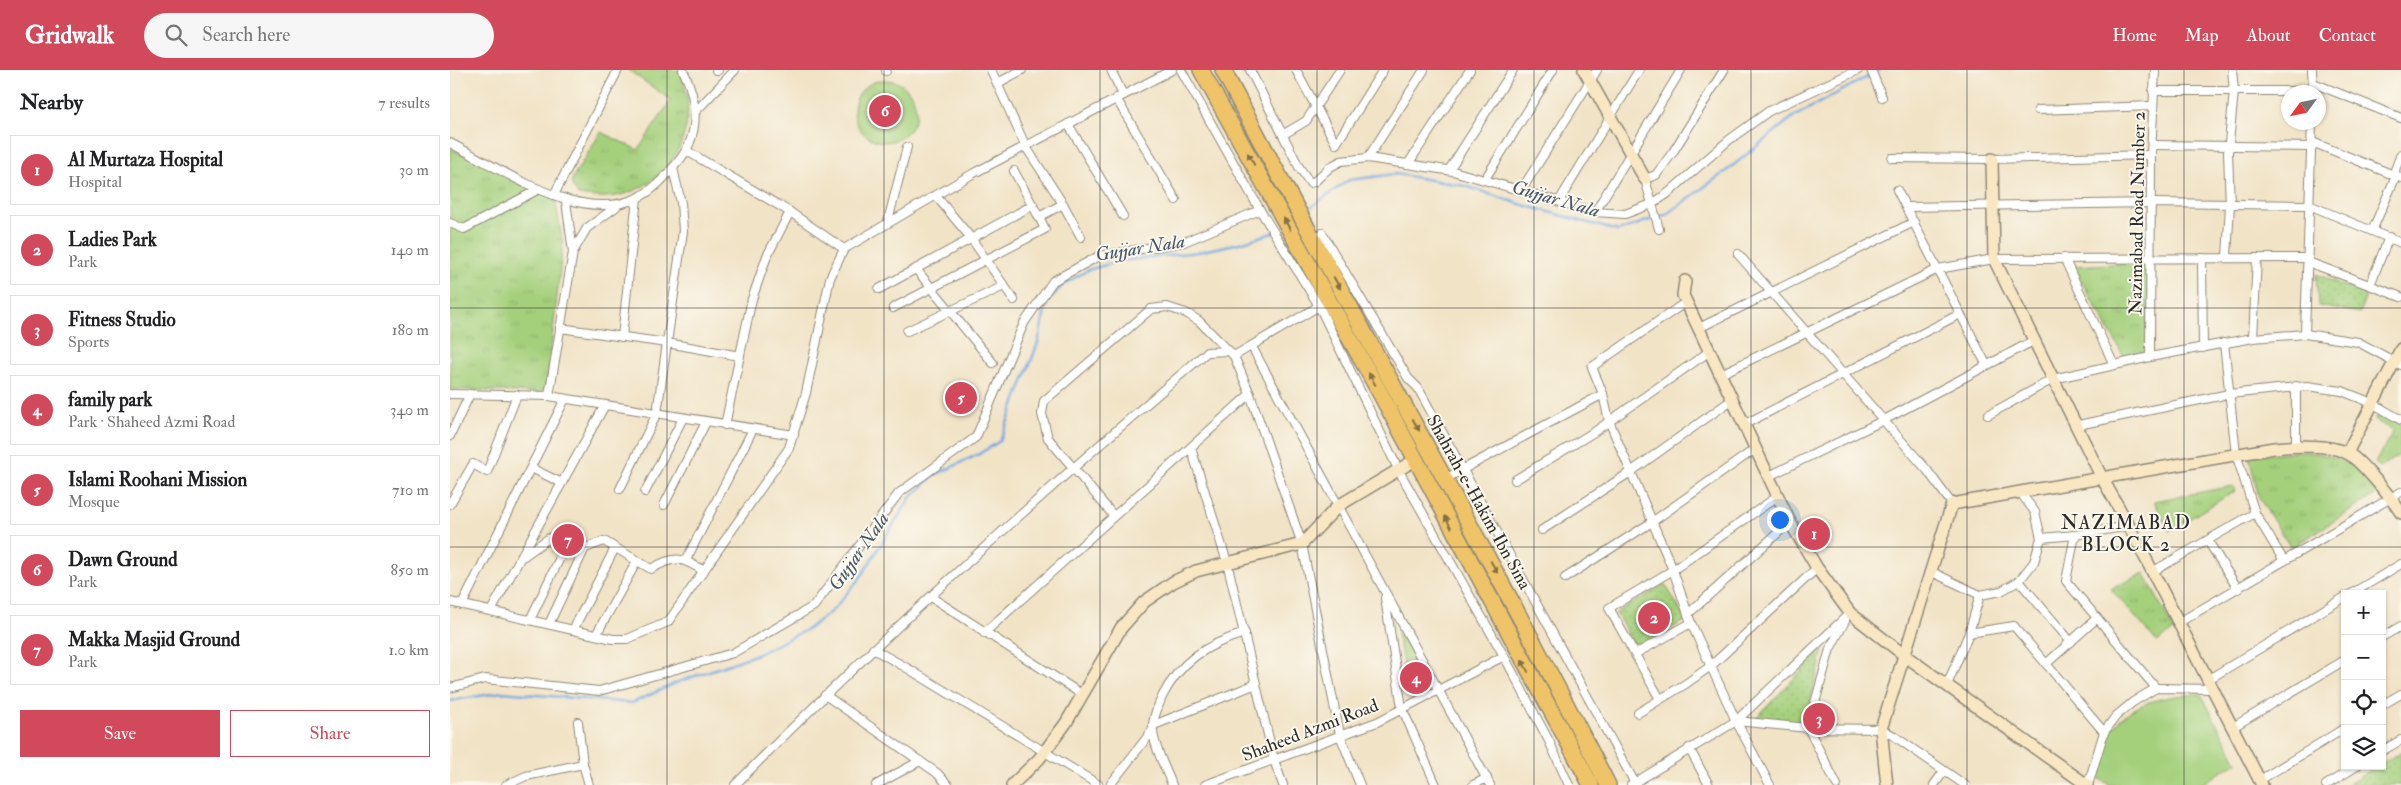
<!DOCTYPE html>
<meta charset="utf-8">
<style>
:root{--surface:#fff;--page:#f6f6f6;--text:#202124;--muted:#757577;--line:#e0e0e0;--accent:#d1495b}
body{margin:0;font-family:"IM FELL Double Pica",serif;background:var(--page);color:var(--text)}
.controls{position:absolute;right:15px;bottom:15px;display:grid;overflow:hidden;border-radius:0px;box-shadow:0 1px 4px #0004}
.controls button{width:45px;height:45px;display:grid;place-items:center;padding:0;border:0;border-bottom:1px solid var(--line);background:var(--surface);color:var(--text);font:25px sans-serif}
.compass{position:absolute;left:1831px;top:15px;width:45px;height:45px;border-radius:50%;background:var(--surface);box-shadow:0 1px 4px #0004;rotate:237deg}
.you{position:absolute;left:1329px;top:449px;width:18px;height:18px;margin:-12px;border:4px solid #fff;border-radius:50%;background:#1a73e8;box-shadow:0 0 0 8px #1a73e833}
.badge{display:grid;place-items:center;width:32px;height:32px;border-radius:50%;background:var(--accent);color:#fff;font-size:16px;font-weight:700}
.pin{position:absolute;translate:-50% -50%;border:2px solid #fff;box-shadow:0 1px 5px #0006}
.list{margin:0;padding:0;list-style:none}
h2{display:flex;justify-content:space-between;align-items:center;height:65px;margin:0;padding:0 20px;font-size:21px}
h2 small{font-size:16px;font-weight:400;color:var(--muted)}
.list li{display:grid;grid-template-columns:32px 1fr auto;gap:15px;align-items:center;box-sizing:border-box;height:70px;margin:0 10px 10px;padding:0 10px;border:1px solid var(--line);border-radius:0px}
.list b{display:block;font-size:19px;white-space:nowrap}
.list p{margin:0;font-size:16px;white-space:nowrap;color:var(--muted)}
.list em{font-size:16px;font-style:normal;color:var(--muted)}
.actions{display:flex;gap:10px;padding:15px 20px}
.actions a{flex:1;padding:11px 0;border:1px solid var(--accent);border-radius:0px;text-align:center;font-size:18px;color:var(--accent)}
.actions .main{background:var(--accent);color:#fff}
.icon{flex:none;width:28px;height:28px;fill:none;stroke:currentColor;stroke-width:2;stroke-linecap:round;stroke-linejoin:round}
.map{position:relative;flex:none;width:1951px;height:715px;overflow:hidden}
header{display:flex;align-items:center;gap:30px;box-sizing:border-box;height:70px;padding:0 25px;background:var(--accent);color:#fff}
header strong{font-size:24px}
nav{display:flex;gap:28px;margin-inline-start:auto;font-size:18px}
.search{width:350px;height:45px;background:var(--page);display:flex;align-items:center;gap:12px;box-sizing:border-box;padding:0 18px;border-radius:28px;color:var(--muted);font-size:19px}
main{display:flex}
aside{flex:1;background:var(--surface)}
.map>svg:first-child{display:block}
.grass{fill:url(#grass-tufts);stroke:#687e54}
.park{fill:url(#park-dots);stroke:#687e54}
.pitch{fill:#a4d07c;stroke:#687e54}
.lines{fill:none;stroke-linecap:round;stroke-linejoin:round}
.stream{stroke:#74a8e1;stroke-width:2.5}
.street-casing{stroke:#8e8778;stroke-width:10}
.secondary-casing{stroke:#8e8778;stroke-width:14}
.highway-casing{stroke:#8e8778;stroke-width:18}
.street{stroke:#fff;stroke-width:8}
.secondary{stroke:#f9e7c3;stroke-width:11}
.highway{stroke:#efc469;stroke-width:15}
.oneway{fill:#837047}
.grid{fill:none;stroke:#2b2b2b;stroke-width:1;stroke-opacity:0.55}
.labels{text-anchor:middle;stroke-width:4;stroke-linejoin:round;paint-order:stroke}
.street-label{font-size:18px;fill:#2b2b2b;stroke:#fbf7ec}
.water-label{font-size:19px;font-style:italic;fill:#45576b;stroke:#fbf7ec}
.neighbourhood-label{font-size:19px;letter-spacing:1px;fill:#2b2b2b;stroke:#fbf7ec}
</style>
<header>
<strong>Gridwalk</strong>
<div class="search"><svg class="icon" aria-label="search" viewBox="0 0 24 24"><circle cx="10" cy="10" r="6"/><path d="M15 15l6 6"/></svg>Search here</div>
<nav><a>Home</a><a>Map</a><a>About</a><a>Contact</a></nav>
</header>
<main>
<aside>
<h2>Nearby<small>7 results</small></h2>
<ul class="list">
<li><span class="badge">1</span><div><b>Al Murtaza Hospital</b><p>Hospital</p></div><em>30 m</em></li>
<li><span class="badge">2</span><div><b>Ladies Park</b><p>Park</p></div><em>140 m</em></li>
<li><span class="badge">3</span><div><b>Fitness Studio</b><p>Sports</p></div><em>180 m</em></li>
<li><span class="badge">4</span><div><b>family park</b><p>Park · Shaheed Azmi Road</p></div><em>340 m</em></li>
<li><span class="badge">5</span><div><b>Islami Roohani Mission</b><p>Mosque</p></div><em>710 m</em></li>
<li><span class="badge">6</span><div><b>Dawn Ground</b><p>Park</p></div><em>850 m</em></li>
<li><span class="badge">7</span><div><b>Makka Masjid Ground</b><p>Park</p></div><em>1.0 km</em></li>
</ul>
<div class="actions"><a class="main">Save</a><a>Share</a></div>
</aside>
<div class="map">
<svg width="1951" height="715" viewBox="0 0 1951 715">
<defs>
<pattern id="grass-tufts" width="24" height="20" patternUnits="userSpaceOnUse" patternTransform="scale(1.25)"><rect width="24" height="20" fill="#a4d07c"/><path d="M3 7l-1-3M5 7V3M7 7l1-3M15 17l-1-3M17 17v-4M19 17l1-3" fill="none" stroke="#8db36b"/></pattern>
<pattern id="park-dots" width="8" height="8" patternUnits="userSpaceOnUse" patternTransform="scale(1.25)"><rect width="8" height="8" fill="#a4d07c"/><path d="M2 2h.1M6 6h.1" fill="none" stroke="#8db36b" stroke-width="1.8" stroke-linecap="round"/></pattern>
</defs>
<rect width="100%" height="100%" fill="#fbf7ec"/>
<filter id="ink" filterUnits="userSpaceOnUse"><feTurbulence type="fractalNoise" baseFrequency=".02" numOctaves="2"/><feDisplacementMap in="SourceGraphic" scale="10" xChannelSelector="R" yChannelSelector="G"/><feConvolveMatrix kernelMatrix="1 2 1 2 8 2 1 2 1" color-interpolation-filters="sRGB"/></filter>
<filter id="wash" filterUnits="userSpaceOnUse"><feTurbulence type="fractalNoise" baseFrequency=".0096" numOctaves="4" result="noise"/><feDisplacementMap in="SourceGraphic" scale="20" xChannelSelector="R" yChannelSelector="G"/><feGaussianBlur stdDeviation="1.12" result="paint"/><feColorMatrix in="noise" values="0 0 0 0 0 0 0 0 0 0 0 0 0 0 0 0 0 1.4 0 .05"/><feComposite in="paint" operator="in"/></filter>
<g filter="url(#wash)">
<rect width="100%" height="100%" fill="#f1e3c6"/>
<g class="grass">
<path d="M178 0H229C252 49 228 109 174 124 159 129 144 127 128 125L122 115V109L151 62 188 80 221 30Z"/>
<path d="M0 78 105 129 113 174 97 312 94 319 88 323 0 319Z"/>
<path d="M1700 192 1696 282 1674 287 1623 196Z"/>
<path d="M1930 341 1951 354V384L1930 397 1925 393 1943 361 1925 350Z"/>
<path d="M1849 381C1893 386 1900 391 1930 422L1841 478 1809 428 1799 386Z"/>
<path d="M1783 416 1785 421 1719 461 1704 431Z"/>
<path d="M1694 503 1724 560 1707 572 1661 519Z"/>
<path d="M950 562 979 617 960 628 947 563Z"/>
</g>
<g class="park">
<path d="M1866 204 1916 225 1910 243 1868 236Z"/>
<path d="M1215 514 1236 550 1187 579 1166 543Z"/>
<path d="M1374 577 1355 653 1304 650Z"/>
<path d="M1951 682V715H1897L1927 696H1932V693Z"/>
</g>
<g class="pitch">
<circle cx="435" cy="41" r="31"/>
<path d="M1751 624 1787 692 1750 715H1660L1650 709C1649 643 1694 626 1751 624Z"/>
</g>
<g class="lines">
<g class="stream">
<path d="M854 142 899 110 946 104 1015 116 1073 135 1168 161 1217 144 1275 102 1343 47 1430 0"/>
<path d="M0 631 52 622 182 633 228 612 308 584 358 559 383 540 410 508 460 428 485 405 529 384 550 371 588 273 597 232 613 215 638 200 670 191 748 182 790 173 826 162 832 159"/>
</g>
</g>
</g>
<g filter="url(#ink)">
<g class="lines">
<g class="street-casing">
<g id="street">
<path d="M266 0H268"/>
<path d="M436 0V1"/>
<path d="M541 0 576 77 613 134 631 167"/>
<path d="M661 0 673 25"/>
<path d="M731 0 810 140 869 236 949 401 1054 586 1099 671 1119 715"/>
<path d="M800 0 849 97 860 113 864 112 880 97 891 91 918 88 1003 101 1145 142 1175 144 1202 134 1217 124 1279 70 1319 41 1408 0"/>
<path d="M846 0 886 74 933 0"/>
<path d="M1421 0 1432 27"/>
<path d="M1862 0 1863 18"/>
<path d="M548 13 572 0"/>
<path d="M1863 13 1951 48"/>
<path d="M1703 21H1863"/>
<path d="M666 28 726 130"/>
<path d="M1588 40 1703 36"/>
<path d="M246 41 285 0"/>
<path d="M618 54 673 146"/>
<path d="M834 64 856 51 890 0"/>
<path d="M1862 72 1951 108"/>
<path d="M0 73C51 99 131 155 187 128 203 121 216 106 227 93 251 66 248 30 233 0"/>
<path d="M1702 75 1862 77"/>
<path d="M237 81 340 142 394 179"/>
<path d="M918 88 974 0"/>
<path d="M1442 88 1542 89 1701 85"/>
<path d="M958 94 1020 0"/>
<path d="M999 100 1063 0"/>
<path d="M564 101 589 147 613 134"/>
<path d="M1035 109 1103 0"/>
<path d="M1072 119 1147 0"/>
<path d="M1447 120 1537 296"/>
<path d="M104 125 168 0"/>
<path d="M486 126 521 168 564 230"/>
<path d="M1109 131 1189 0"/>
<path d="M1456 137 1702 133 1859 135 1951 173"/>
<path d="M1145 142 1231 0"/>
<path d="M438 151 457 77"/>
<path d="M0 153 14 159 89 119"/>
<path d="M1209 159 1195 109 1206 105 1223 82 1274 0"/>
<path d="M1922 161 1946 106 1945 100 1951 84"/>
<path d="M872 163 958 308 968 318 1186 715"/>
<path d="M123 182 137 158 166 137"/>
<path d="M1288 184 1477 400 1502 434"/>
<path d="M1777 187 1780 134 1778 83 1784 21 1782 0"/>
<path d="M1614 188 1664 295"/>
<path d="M1752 188 1753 278"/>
<path d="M1858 192 1951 227"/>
<path d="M466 199 543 293"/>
<path d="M1920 215 1939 167"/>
<path d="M429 219 583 135"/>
<path d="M1236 232 1142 297 1153 324 1159 351 1223 500 1241 553 1286 651 1320 715"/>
<path d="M443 238 595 159 589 147"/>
<path d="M110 258 217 273 290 286"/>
<path d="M1249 258 1464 152"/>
<path d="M457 261 554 216"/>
<path d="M1855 264 1862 52"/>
<path d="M172 267 187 128"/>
<path d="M1803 268 1807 188"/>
<path d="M1774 273 1786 384 1805 443 1834 491"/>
<path d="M802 277 1040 715"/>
<path d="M784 286 869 236"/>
<path d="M1700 287 1701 85 1705 0"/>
<path d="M1271 304 1488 199 1544 189 1858 188"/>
<path d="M0 324 99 326 344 365"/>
<path d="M99 326 123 182 116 131"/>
<path d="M1538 345 1603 309 1700 287 1803 268 1855 264 1908 272 1951 295"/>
<path d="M1295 354 1510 244"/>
<path d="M275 355 302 229 317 186 340 142"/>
<path d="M1628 355 1779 324 1857 316 1892 321 1922 333 1951 350"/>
<path d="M0 366 20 324"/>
<path d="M1846 376V316"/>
<path d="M741 378 777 492 824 690 833 715"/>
<path d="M81 398 112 413"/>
<path d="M1319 406 1434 350 1583 271"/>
<path d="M995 409 1153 324"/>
<path d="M1065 410 1144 362 1260 281"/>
<path d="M170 419 207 343 233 161 231 133 223 98"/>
<path d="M195 422 233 348"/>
<path d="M0 434 23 394 37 402 67 325"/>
<path d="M214 435 256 352"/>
<path d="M663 445 598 368 592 344 594 331 701 239 717 237 736 243 749 251 784 286 800 324 852 474 890 665 910 715"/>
<path d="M1092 460 1182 401 1283 329"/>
<path d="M1625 465 1616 511 1706 618"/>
<path d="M1591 468 1625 465 1679 456"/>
<path d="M1758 471 1788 519"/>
<path d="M74 486 99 468 116 475"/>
<path d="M236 490 303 359"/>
<path d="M1480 501 1530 525 1551 521 1569 511 1584 492 1591 468 1585 442 1570 422"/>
<path d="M1702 502 1805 443"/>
<path d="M1115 508 1202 452 1305 379"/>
<path d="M1569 511 1621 572"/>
<path d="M1901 524 1951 494"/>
<path d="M481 527 633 625"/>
<path d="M935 528 952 638 986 715"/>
<path d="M0 532 163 569H177L218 552 339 378 356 323 380 208 394 179 524 103 722 0"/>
<path d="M12 535 115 329"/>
<path d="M41 541 155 335"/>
<path d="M1238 544 1340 452"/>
<path d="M80 550 116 475 135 478"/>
<path d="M1728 553 1951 422"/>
<path d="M99 554 135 478 154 471 201 499C225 485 231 487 254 501"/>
<path d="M123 560 165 478"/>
<path d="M534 563 800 324"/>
<path d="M1519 563 1564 556 1654 662"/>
<path d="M146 565 187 491"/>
<path d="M1932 567 1951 556"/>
<path d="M423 579 457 598 649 715"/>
<path d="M1185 584 1241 553"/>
<path d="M1596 594 1646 549"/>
<path d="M1759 609 1895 527"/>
<path d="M1497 615 1519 563 1530 525"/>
<path d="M0 618 35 609 149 621 283 583 364 536 449 423 526 367 574 253 603 211 649 186 734 172 810 140"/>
<path d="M375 625 487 703 498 715"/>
<path d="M1210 629 1159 538 1223 500 1328 426"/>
<path d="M1932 635 1951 624"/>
<path d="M1188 643 1237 613 1262 595 1367 498"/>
<path d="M1286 651 1358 658 1431 659 1444 666 1515 715"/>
<path d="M128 652 133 694 139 715"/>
<path d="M704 655 806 614"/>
<path d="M1783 657 1895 590"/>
<path d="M1239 678 1259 715"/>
<path d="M1932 681 1951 670"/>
<path d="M1810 710 1895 658"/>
<path d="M56 715 76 706 133 694"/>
<path d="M285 715C435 563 595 421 757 282L779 281"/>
<path d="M426 715 470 691"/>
<path d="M660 715 702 661"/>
<path d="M722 715C717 701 703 675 703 660 702 648 708 637 712 627 730 591 757 574 795 563"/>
<path d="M755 715 927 652 1054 586"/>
<path d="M1023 715 1037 708"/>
<path d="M1181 715 1286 651 1400 543"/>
<path d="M1387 715 1358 658 1380 579 1395 551"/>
<path d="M1484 715 1494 701"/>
<path d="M1638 715 1654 662 1666 646 1683 632 1706 618 1763 619"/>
<path d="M1876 715 1907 696"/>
</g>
</g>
<g class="secondary-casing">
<g id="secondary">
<path d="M1134 0 1195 109"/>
<path d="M1542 89 1544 189 1652 408 1679 456 1812 715"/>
<path d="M1235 211 1233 225 1340 452 1367 498 1400 543 1454 585 1637 715"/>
<path d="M1897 383 1951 279"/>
<path d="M562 715 589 689 616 653 671 558 694 532 723 512 746 501 852 474 888 436 965 390"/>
<path d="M1437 715 1431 659 1502 434 1824 378C1843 376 1879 374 1897 383 1911 390 1942 429 1951 443"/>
</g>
</g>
<g class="highway-casing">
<g id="highway">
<path d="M751 0 930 323 1141 715"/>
<path d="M773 0C898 240 1035 474 1158 715"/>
</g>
</g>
<use href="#street" class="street"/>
<use href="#secondary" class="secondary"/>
<use href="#highway" class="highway"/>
</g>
<defs><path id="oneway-solid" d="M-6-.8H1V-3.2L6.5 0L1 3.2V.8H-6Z" transform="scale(1.25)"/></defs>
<g class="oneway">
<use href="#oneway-solid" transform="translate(801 89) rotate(-119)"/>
<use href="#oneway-solid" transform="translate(837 154) rotate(-119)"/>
<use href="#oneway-solid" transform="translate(887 213) rotate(61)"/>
<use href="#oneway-solid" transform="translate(922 309) rotate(-119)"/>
<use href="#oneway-solid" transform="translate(966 355) rotate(61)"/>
<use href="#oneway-solid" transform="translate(998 452) rotate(-118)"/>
<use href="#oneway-solid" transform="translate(1044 497) rotate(61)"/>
<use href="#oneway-solid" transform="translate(1075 596) rotate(-118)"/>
</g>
</g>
<path class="grid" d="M217 0V715M434 0V715M650 0V715M867 0V715M1084 0V715M1301 0V715M1517 0V715M1734 0V715M0 238H1951M0 477H1951"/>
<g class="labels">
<g class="street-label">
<text transform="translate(1687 143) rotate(-89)" y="6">Nazimabad Road Number 2</text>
<text transform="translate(1029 432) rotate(61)" y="6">Shahrah-e-Hakim Ibn Sina</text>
<text transform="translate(860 660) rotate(-21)" y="6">Shaheed Azmi Road</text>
</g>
<g class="water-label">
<text transform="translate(1106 128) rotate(16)" y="7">Gujjar Nala</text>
<text transform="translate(690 177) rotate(-9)" y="7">Gujjar Nala</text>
<text transform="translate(408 481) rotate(-55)" y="7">Gujjar Nala</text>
</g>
<g class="neighbourhood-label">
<text x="1676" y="459">NAZIMABAD<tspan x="1676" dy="22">BLOCK 2</tspan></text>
</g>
</g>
</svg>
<div class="controls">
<button>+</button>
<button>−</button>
<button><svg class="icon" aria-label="locate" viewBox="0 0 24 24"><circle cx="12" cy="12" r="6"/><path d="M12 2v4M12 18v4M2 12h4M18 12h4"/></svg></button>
<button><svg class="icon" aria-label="layers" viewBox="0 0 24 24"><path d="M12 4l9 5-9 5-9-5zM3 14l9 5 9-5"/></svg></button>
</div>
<svg class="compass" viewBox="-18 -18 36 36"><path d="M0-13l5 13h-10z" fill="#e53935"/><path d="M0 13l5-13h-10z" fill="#757577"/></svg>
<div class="you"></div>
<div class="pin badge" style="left:1364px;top:464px">1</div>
<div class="pin badge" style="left:1204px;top:548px">2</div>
<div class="pin badge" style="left:1369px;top:649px">3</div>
<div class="pin badge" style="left:966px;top:608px">4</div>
<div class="pin badge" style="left:511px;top:328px">5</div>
<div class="pin badge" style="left:435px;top:41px">6</div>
<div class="pin badge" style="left:118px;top:470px">7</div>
</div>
</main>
